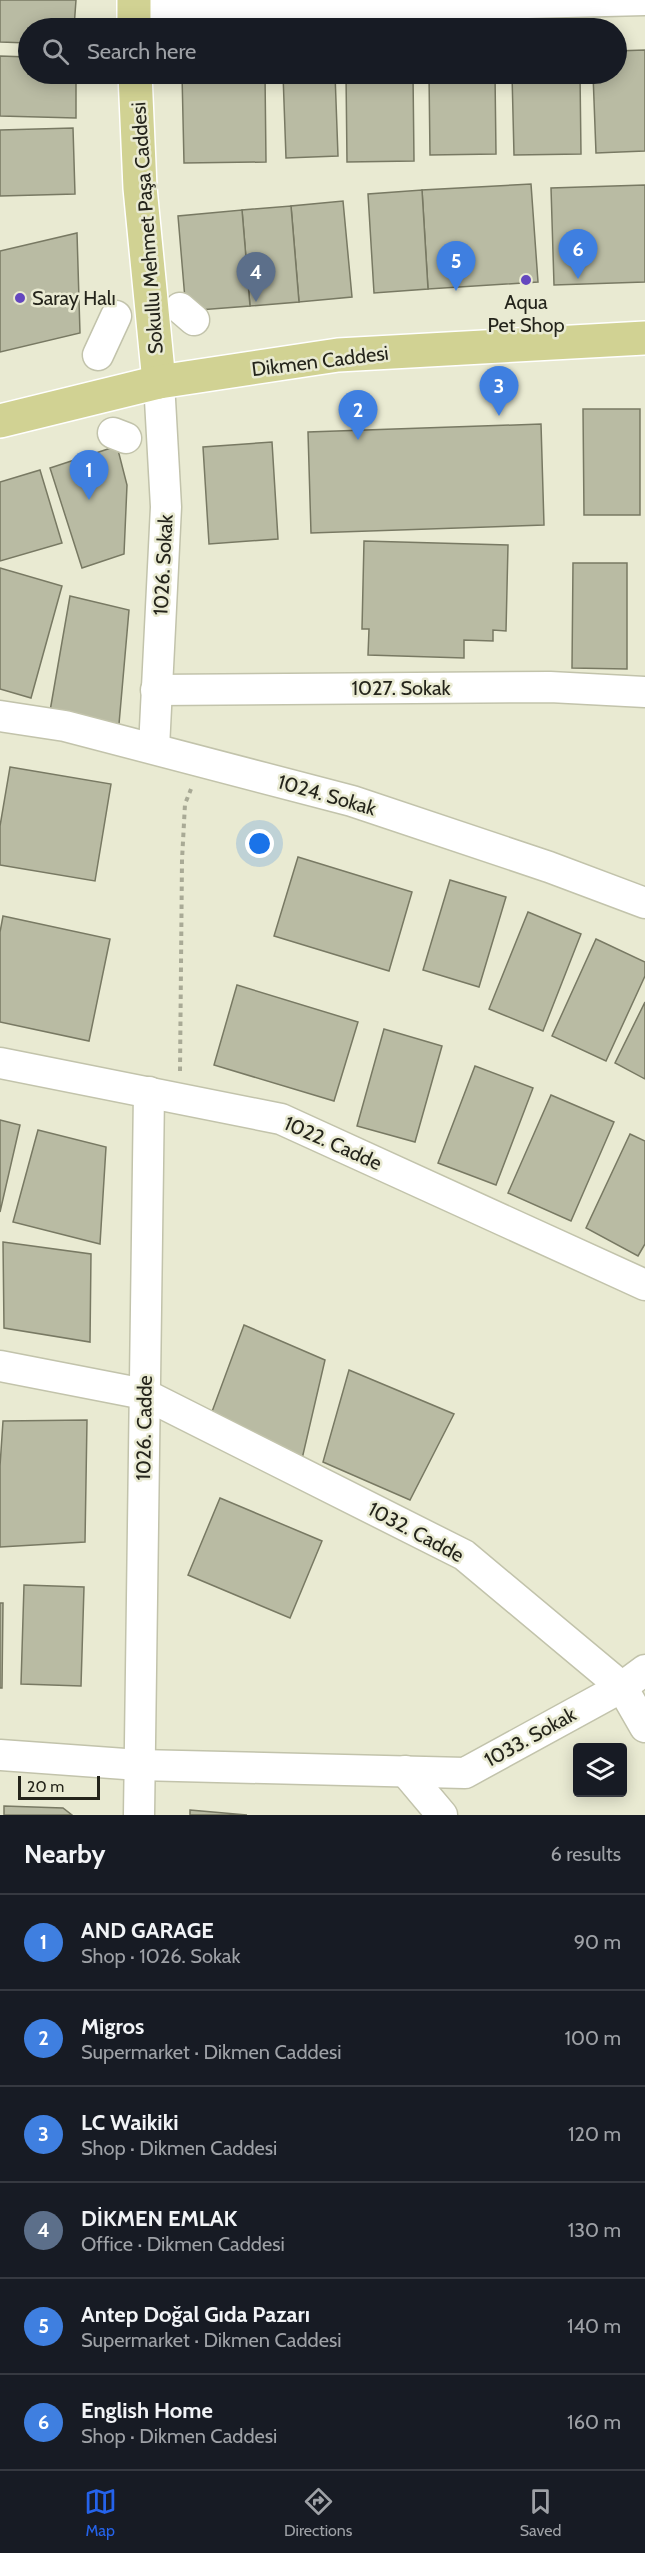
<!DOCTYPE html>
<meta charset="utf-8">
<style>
:root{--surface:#171b24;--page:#242831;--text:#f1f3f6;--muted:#9ea1a6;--line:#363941;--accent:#2563eb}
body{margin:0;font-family:Cabin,sans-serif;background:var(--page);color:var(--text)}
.controls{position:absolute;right:18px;bottom:18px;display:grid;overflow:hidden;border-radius:6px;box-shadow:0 3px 15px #0003}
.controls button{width:54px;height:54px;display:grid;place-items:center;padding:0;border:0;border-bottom:2px solid var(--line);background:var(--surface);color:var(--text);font:30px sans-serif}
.scale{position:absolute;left:18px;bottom:15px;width:82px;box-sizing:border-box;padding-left:6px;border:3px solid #24241b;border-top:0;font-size:16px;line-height:21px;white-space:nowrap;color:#24241b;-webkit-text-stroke:4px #e9ead2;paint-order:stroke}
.you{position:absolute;left:260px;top:844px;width:21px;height:21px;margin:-15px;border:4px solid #fff;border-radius:50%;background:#1a73e8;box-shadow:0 0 0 9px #1a73e833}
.badge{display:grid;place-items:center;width:39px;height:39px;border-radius:50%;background:var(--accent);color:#fff;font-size:20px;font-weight:700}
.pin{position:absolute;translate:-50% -50px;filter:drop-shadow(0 2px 3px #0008)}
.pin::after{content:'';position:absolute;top:32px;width:21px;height:18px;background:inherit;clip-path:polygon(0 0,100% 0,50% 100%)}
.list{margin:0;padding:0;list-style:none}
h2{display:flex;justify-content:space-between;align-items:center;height:78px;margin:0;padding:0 24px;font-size:26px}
h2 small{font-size:20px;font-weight:400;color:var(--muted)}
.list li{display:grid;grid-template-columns:39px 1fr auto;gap:18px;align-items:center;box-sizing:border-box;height:96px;padding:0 24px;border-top:2px solid var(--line)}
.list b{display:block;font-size:22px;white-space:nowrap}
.list p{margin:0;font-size:20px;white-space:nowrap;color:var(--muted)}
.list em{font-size:20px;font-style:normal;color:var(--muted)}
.icon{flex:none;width:33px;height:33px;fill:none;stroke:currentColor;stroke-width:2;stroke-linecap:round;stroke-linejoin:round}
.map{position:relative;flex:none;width:645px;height:1815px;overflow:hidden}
.search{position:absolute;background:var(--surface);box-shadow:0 3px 15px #0003;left:18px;right:18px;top:18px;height:66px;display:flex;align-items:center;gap:15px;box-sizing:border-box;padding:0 21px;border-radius:33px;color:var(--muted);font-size:22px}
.sheet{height:654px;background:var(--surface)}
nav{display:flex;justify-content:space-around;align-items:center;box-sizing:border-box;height:84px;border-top:2px solid var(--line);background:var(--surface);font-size:16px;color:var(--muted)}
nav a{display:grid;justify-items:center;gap:3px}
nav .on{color:var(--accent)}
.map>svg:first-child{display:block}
.building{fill:#b9bba3;stroke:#787963;stroke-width:1.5}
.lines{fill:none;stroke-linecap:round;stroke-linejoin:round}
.minor-casing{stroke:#c2c3ab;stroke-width:33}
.major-casing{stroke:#fff;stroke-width:36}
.path{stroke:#a9aa96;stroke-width:4;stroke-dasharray:4.5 4.5;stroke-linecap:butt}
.minor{stroke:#fff;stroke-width:30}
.major{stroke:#d1d293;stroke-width:33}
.poi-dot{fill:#6447bf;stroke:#e9ead2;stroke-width:2}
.labels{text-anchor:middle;stroke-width:5;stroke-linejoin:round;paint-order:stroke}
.street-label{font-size:20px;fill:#24241b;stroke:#e9ead2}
.poi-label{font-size:20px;fill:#24241b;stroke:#e9ead2;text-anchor:start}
</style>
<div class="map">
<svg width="645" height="1815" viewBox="0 0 645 1815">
<rect width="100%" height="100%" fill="#e9ead2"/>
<g class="building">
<path d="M0 0H76L74 28H28V43L0 42Z"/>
<path d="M645 50V151L596 153 593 74H616V51Z"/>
<path d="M0 56 28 57V74H76V118L0 116Z"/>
<path d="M182 74H265L266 162 184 163Z"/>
<path d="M283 74H335L338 156 286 158Z"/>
<path d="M346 74H413L414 161 347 162Z"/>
<path d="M429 74H495L496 154 430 155Z"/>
<path d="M512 74H580L581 154 514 155Z"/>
<path d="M73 128 75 194 0 196V130Z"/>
<path d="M531 184 538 282 428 289 422 190Z"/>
<path d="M645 185V282L554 285 551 188Z"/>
<path d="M422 190 428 289 374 293 368 194Z"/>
<path d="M343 201 352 297 299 302 291 206Z"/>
<path d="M291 206 299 302 250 306 242 210Z"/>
<path d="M242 210 250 306 186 311 178 216Z"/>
<path d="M77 233 80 333 0 352V251Z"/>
<path d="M583 409H640V515H584Z"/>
<path d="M541 424 544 525 311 533 308 432Z"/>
<path d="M272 442 278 539 209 544 203 447Z"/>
<path d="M117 446 127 485 124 554 82 568 50 468Z"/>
<path d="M40 470 62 543 0 561V482Z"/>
<path d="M364 541 508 545 506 631 493 630V641L464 640V658L368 655 369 629H362Z"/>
<path d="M573 563H627V669L572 668Z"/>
<path d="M0 568 62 586 31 698 0 689Z"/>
<path d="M70 596 129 610 119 724 50 711Z"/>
<path d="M10 767 111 784 95 881 0 865V826Z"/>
<path d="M298 857 412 892 389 971 274 936Z"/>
<path d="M450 880 506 897 479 987 423 970Z"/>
<path d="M528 912 581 934 543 1031 489 1009Z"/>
<path d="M3 916 110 939 89 1041 0 1022V932Z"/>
<path d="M596 939 645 962V976L606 1061 552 1036Z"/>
<path d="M237 985 358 1022 334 1101 214 1065Z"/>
<path d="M645 1002V1079L615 1063Z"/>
<path d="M384 1029 442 1046 415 1142 357 1126Z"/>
<path d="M475 1066 533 1088 496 1185 438 1163Z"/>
<path d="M551 1095 614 1122 571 1221 508 1193Z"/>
<path d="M0 1120 20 1125 0 1212Z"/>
<path d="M38 1130 106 1147 100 1244 13 1222Z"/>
<path d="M630 1134 645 1141V1244L638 1256 586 1228Z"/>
<path d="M3 1242 91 1254 90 1342 4 1328Z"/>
<path d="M244 1325 325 1360 302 1459 210 1417Z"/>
<path d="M349 1370 454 1414 410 1500 323 1462Z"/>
<path d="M87 1420 85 1542 0 1547V1466L3 1421Z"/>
<path d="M220 1498 322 1541 290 1618 188 1575Z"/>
<path d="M24 1585 84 1587 81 1686 21 1684Z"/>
<path d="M0 1603H3L2 1688H0Z"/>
<path d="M4 1806 63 1808 72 1815H4Z"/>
<path d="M190 1810 247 1815H190Z"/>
</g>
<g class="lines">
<g class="minor-casing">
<g id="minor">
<path d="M133 13 645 0"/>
<path d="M180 308 194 320"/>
<path d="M98 355 116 316"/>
<path d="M113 433 126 438"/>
<path d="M156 690 550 687 645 692"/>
<path d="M0 716 65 726 352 801 549 867 645 903"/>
<path d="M154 748 166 507 159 382"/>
<path d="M0 1063 281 1119 645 1285"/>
<path d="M0 1366 144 1394 464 1555 622 1687 645 1727"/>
<path d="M0 1755 139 1765 465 1773 622 1687 645 1670"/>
<path d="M405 1771 442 1815"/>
<path d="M139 1815 149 1092"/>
</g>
</g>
<g class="major-casing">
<g id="major">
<path d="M134 28V0"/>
<path d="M135 74 140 188 159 382"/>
<path d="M0 421 159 382 338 355 645 338"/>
</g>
</g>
<path class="path" d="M180 1071 182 860 185 804 191 789"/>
<use href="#minor" class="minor"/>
<use href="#major" class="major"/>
</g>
<g class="poi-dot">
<circle cx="526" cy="280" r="6"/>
<circle cx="20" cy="298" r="6"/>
</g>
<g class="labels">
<g class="street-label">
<text transform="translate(147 228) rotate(-94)" y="7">Sokullu Mehmet Paşa Caddesi</text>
<text transform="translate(320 361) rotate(-7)" y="7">Dikmen Caddesi</text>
<text transform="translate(163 565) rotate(-87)" y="7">1026. Sokak</text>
<text x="401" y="695">1027. Sokak</text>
<text transform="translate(327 795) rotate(16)" y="7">1024. Sokak</text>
<text transform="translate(333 1143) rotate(24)" y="7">1022. Cadde</text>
<text transform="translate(144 1428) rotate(-89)" y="7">1026. Cadde</text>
<text transform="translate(416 1532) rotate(28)" y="7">1032. Cadde</text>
<text transform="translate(530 1737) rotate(-29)" y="7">1033. Sokak</text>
</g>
<g class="poi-label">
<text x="32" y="305">Saray Halı</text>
<text x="526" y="309" text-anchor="middle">Aqua<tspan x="526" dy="23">Pet Shop</tspan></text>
</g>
</g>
</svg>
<div class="controls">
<button><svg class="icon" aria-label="layers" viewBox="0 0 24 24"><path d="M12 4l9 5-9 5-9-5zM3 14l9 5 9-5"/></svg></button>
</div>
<div class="scale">20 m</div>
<div class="you"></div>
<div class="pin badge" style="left:89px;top:500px;background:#3f7fe0">1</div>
<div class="pin badge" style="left:358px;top:440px;background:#3f7fe0">2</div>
<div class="pin badge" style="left:499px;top:416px;background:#3f7fe0">3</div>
<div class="pin badge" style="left:256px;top:302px;background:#5c6f8a">4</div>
<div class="pin badge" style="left:456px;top:291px;background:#3f7fe0">5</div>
<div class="pin badge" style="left:578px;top:279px;background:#3f7fe0">6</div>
<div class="search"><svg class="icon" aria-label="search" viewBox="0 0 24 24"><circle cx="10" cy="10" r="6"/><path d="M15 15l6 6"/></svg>Search here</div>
</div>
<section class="sheet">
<h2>Nearby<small>6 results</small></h2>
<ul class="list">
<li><span class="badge" style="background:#3f7fe0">1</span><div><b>AND GARAGE</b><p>Shop · 1026. Sokak</p></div><em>90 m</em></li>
<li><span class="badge" style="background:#3f7fe0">2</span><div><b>Migros</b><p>Supermarket · Dikmen Caddesi</p></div><em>100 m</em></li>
<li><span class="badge" style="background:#3f7fe0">3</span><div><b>LC Waikiki</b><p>Shop · Dikmen Caddesi</p></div><em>120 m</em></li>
<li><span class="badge" style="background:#5c6f8a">4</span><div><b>DİKMEN EMLAK</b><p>Office · Dikmen Caddesi</p></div><em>130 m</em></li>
<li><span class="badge" style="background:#3f7fe0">5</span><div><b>Antep Doğal Gıda Pazarı</b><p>Supermarket · Dikmen Caddesi</p></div><em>140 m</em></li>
<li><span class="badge" style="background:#3f7fe0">6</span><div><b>English Home</b><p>Shop · Dikmen Caddesi</p></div><em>160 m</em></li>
</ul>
</section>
<nav>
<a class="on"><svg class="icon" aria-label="map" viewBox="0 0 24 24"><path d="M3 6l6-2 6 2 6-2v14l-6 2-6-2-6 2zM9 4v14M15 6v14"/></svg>Map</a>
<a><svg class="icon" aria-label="directions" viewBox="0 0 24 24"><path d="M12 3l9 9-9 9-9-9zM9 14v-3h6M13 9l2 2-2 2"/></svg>Directions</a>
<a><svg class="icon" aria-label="saved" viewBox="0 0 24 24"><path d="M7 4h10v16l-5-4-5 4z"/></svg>Saved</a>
</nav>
